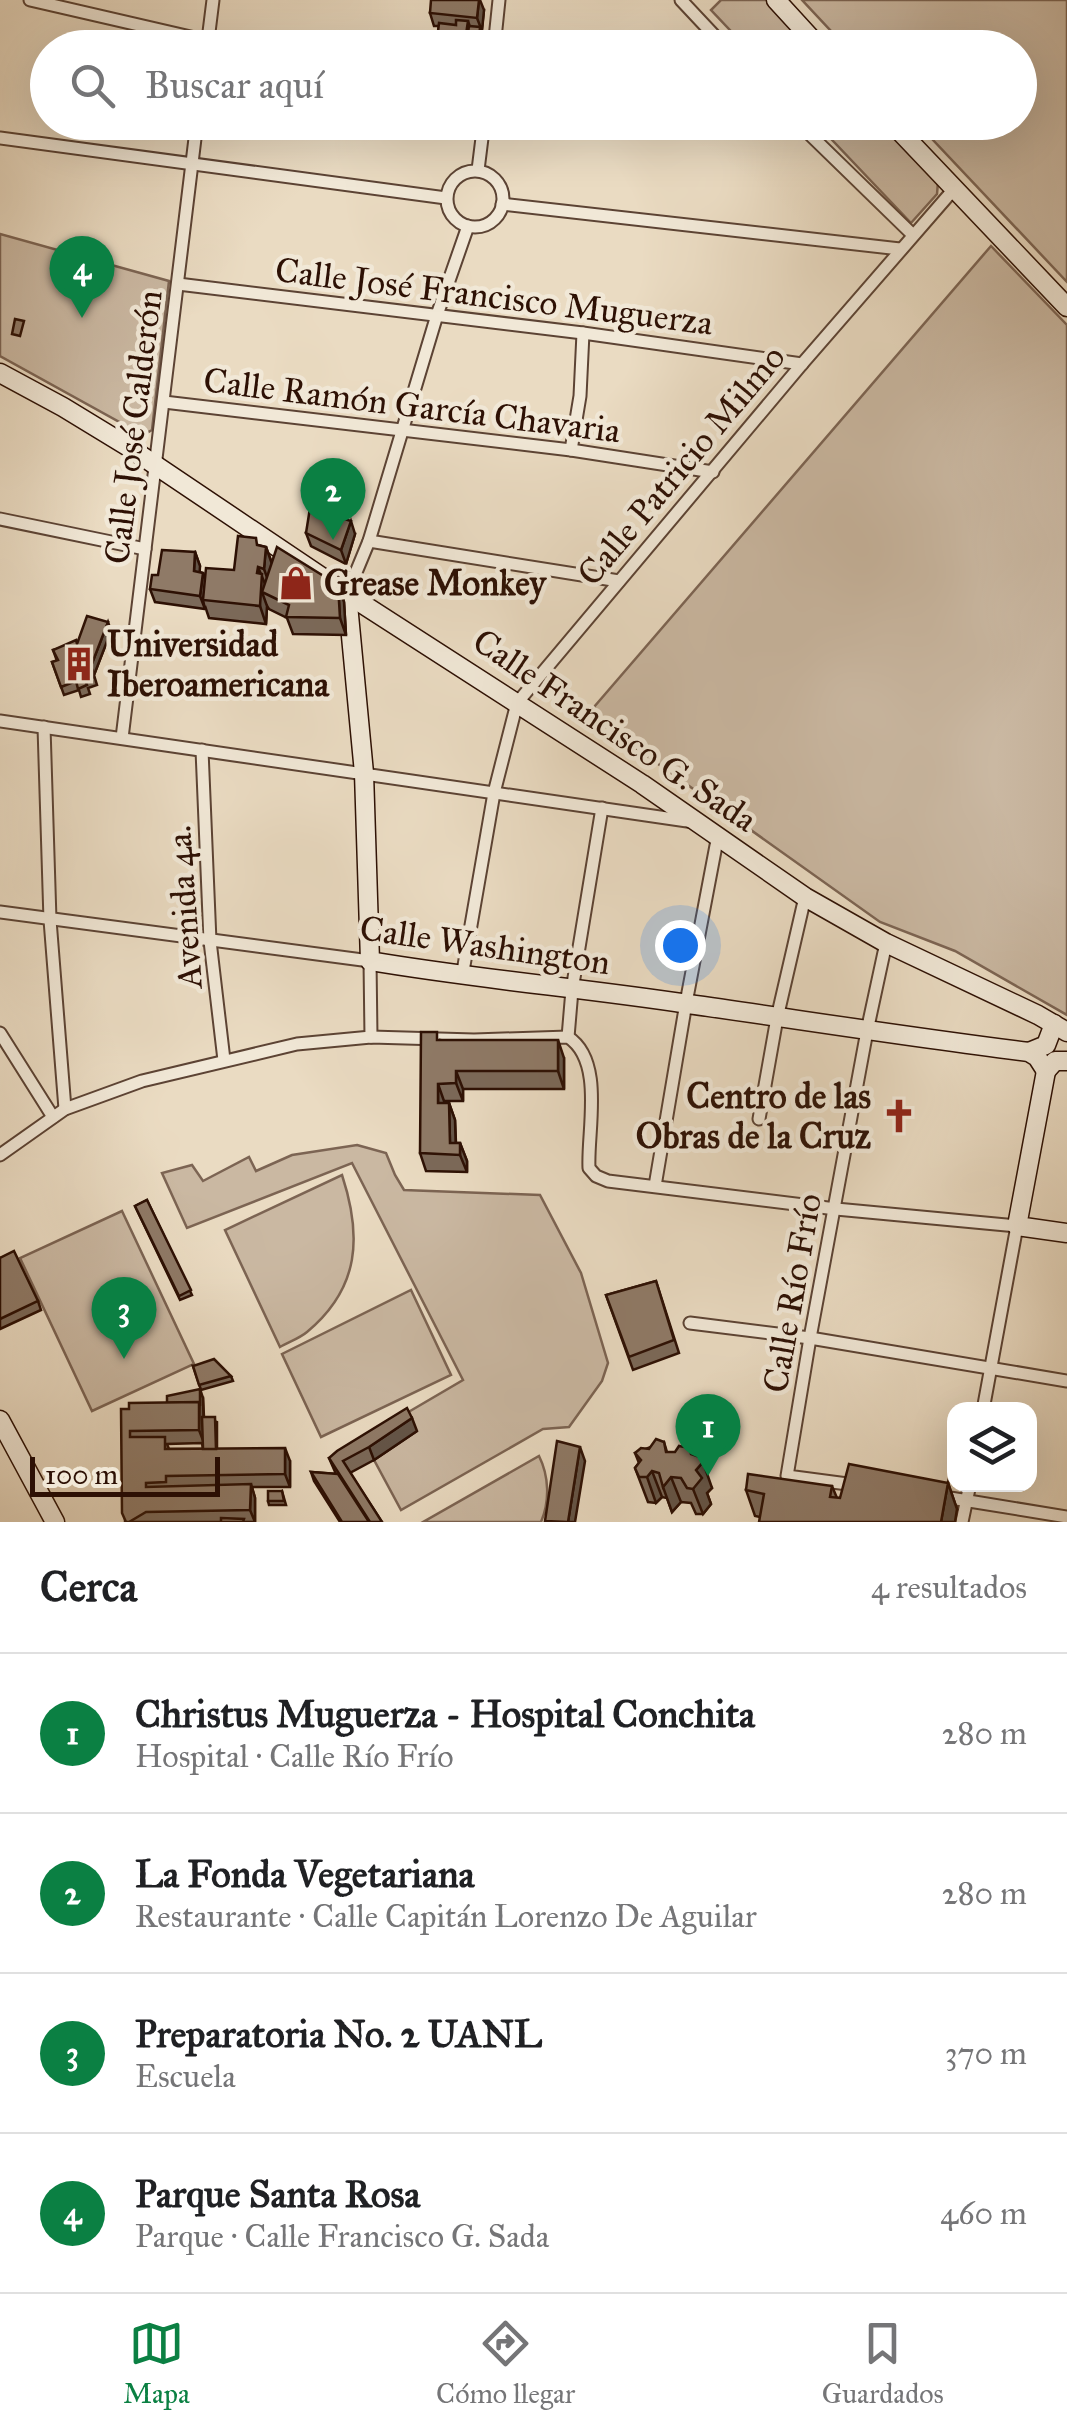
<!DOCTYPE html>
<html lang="es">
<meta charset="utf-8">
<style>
:root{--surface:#fff;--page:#f6f6f6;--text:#202124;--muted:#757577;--line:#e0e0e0;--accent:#0b8043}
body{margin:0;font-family:"IM FELL Great Primer",serif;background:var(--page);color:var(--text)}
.controls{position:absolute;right:30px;bottom:30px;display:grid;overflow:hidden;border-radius:20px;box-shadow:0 10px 40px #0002}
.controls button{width:90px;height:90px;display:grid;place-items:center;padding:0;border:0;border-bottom:2px solid var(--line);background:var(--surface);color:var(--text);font:50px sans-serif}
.scale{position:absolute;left:30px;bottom:25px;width:190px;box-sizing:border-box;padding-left:10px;border:5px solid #2d1004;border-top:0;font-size:28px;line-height:35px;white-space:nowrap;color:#2d1004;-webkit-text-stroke:8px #f1e8d7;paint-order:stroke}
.you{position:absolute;left:680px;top:945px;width:35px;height:35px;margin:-25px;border:8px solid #fff;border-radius:50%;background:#1a73e8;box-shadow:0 0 0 15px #1a73e833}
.badge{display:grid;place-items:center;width:65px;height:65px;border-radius:50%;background:var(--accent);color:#fff;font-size:32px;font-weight:700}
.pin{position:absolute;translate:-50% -82px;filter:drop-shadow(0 2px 5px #0008)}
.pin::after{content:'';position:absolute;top:52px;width:35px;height:30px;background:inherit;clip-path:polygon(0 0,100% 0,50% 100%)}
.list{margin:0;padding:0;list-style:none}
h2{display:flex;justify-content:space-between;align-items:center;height:130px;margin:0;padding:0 40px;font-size:42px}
h2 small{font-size:32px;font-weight:400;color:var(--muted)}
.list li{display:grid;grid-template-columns:65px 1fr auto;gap:30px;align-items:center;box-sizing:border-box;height:160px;padding:0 40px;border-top:2px solid var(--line)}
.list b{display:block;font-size:38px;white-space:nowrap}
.list p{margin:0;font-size:32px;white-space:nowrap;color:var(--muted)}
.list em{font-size:32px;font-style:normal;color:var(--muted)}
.icon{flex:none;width:55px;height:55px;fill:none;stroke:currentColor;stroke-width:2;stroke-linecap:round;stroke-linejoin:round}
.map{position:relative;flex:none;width:1067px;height:1522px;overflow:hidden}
.search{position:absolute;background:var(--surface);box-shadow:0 10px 40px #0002;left:30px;right:30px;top:30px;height:110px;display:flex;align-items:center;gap:25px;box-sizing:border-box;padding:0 35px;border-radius:55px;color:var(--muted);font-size:38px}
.sheet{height:770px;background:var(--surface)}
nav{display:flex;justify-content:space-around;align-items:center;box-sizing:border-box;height:140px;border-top:2px solid var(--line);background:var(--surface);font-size:28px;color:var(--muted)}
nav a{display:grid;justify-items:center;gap:5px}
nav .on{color:var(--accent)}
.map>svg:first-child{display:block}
.green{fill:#cab8a2;stroke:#7c6453;stroke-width:2.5}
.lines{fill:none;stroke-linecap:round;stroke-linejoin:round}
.street-casing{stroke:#5c4334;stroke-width:15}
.secondary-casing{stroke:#2d1004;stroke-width:21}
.street{stroke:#f1e8d7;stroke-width:11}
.secondary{stroke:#f1e8d7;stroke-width:18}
.wall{fill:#7b6959;stroke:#2d1004;stroke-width:2.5;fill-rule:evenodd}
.shaded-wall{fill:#645548;stroke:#2d1004;stroke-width:2.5}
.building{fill:#8f7a67;stroke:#2d1004;stroke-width:2.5}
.labels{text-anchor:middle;stroke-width:9;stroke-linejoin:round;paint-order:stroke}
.street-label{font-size:35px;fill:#2d1004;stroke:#f1e8d7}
.poi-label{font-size:35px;font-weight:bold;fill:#2d1004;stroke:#f1e8d7;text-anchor:start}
</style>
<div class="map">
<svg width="1067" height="1522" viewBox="0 0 1067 1522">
<rect width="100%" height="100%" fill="#eadbc2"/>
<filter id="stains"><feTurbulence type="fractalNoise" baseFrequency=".002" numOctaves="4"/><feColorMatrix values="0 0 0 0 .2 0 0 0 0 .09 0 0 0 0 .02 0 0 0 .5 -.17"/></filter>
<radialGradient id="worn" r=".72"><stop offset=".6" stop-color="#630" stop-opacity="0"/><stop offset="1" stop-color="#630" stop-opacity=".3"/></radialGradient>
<g class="green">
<path d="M721 0H767L811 47H746L711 10Z"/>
<path d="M802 0H1067V282L917 123 1020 122V48L846 47Z"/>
<path d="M816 123H882L938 182 937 194 911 223Z"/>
<path d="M0 234 169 281 152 430 143 435 0 356Z"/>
<path d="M991 246 1067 325V1015L955 951 880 922 588 714Z"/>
<path d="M357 1145 386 1153 395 1175 404 1190 540 1195 581 1273 608 1363 602 1381 569 1427 543 1429 401 1510 374 1460 347 1448 463 1380 352 1163 187 1228 162 1173 192 1165 203 1181 249 1157 256 1171 292 1155Z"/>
<path d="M342 1175C362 1236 360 1288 307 1332 300 1338 289 1342 280 1347L225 1230Z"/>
<path d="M122 1211 194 1364 92 1411 20 1258Z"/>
<path d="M411 1290 451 1375 321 1437 282 1354Z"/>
<path d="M539 1456C549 1476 550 1501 541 1522H423Z"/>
</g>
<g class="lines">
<g class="street-casing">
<g id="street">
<path d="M30 0 208 41 252 48"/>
<path d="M681 0 726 48"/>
<path d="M207 48 213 0"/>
<path d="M494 48 499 0"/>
<path d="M797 122 913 235"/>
<path d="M0 138 446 198"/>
<path d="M478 170 484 122"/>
<circle cx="475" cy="199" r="28"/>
<path d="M502 204 900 249"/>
<path d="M178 284 583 333 802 364"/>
<path d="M164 402 571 450 713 472"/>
<path d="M571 450 580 396 583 333"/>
<path d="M0 519 145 549"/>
<path d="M369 541 619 581"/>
<path d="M347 594 369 541 437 315 468 226"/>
<path d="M0 721 694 822"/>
<path d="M44 727 50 920 65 1109"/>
<path d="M122 738 197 122"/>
<path d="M202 750 210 941 224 1060"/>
<path d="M0 912 370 961 371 1037"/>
<path d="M462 977 494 793 517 703 802 364 954 189"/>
<path d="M0 1033 53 1117"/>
<path d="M568 1037 572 990 602 808"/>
<path d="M759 1119 777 1018 805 897"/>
<path d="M0 1155 65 1109 142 1081 297 1044 371 1037 474 1040 568 1037C605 1061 587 1131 589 1168L596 1176 608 1181 836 1209 1017 1226 983 1410"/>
<path d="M655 1186 686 1003 718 835"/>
<path d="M690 1323 810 1338 1067 1381"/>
<path d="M855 1485 787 1476 810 1338 867 1031 886 943"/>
<path d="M938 1496 1067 1517"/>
<path d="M962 1522 970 1484"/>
</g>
</g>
<g class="secondary-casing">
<g id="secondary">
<path d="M776 0 820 48"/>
<path d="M891 122 1067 307"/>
<path d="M0 373 63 407 127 446 347 594 642 784 805 897 886 943 1038 1015 1067 1032"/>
<path d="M347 594 364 773 370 961C476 979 582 988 688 1004 802 1020 915 1038 1029 1052L1037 1057 1046 1071"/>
<path d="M1029 1052 1046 1045 1054 1024"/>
<path d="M1046 1071 1017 1226 1067 1233"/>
<path d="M1046 1071 1055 1061H1067"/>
<path d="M0 1420 55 1522"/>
</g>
</g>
<use href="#street" class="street"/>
<use href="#secondary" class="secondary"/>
</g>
<g class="wall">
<path d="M484 10 480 45 469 43V48H440L437 40 439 26H434L430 13Z"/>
<path d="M306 533 355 534 346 564 311 546Z"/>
<path d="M258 545 266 547 272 563 338 585 344 602 346 635 293 634 287 618 269 609 267 606 266 624 209 618 205 606V609L155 602 150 589 158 575 195 552 200 566 199 572 203 573 205 578 234 570Z"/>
<path d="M111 631 94 675 97 685 88 688 90 694 81 697 79 690 64 695 52 662 57 661 53 650 77 644Z"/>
<path d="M440 1040 564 1058V1089H463V1101H444V1103H449L455 1120 456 1143H460L467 1161V1172L426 1171 420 1153Z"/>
<path d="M147 1200 192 1295 180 1300 135 1206Z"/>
<path d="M0 1258 38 1301 41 1310 0 1329Z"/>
<path d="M656 1281 679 1353 633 1370 606 1295Z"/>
<path d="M193 1366 231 1376 233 1381 201 1390Z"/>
<path d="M203 1398 204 1417 217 1422V1449L290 1461V1487H252L255 1498V1522H125L129 1409ZM202 1443 203 1449H169L167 1444Z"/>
<path d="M417 1431 374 1460 350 1473 382 1522H340L314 1481 311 1472 336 1474 329 1458Z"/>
<path d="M664 1442 667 1452 692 1454 712 1488 707 1493 711 1504 703 1514H696L691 1503 681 1502 672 1512 667 1498 662 1497 656 1503 648 1502 635 1468 639 1463 635 1453Z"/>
<path d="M948 1483 957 1509 760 1517 755 1516 746 1490 832 1486 837 1498H840Z"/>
<path d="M282 1491 286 1505H269L268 1501Z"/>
</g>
<g class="shaded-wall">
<path d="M479 0H480L484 10 482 31 477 18Z"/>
<path d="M468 21 471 30 467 39 469 43V48H464Z"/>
<path d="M351 521 355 534 346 564 341 550Z"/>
<path d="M266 547 272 564 270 586 264 569Z"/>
<path d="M195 552 200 566 199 584 194 571Z"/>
<path d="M258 567 268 591 262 592 267 606 266 624 260 606 257 573Z"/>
<path d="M203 573 208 586 203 600 205 609 200 596Z"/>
<path d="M338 585 344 602 346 635 340 618Z"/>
<path d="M108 622 111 631 94 675 91 666Z"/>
<path d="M558 1040 564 1058V1089L558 1071Z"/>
<path d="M456 1071 463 1089V1101L456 1083Z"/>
<path d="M438 1084 444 1101 445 1120 438 1103Z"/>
<path d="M449 1103 455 1120 456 1155 450 1143Z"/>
<path d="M460 1143 467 1161V1172L460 1155Z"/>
<path d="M200 1389 203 1398 204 1443 199 1430Z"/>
<path d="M412 1418 417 1431 374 1460 369 1447Z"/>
<path d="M580 1447 585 1461 575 1522H568Z"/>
<path d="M285 1448 290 1461V1487L285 1474Z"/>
<path d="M690 1448 697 1469 703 1462 712 1488 707 1493 711 1504 703 1514 693 1489Z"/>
<path d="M652 1471 662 1497 656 1503 647 1477Z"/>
<path d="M671 1477 681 1502 672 1512 663 1487Z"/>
<path d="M948 1483 957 1509 955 1522H941Z"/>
<path d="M251 1484 255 1498V1522L250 1510Z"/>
</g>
<g class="building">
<path d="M431 0H479L477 18 430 13Z"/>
<path d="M456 20 468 21 464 48 449 46 450 42 437 40 439 23 456 25Z"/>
<path d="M469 26 480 27 479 40 467 39Z"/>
<path d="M15 319 24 321 20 336 12 334Z"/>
<path d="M310 508 351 521 341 550 306 533Z"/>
<path d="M238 536 256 538 257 545 266 547 264 569 258 567 257 573 262 574 260 606 203 600 206 568 234 570Z"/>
<path d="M277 547 338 585 340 618 286 617 289 605 262 592Z"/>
<path d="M162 550 195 552 194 571 203 573 200 596 150 589 152 575H158Z"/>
<path d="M87 616 108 622 91 666 94 677 85 679 87 685 78 689 76 681 61 687 52 662 58 660 53 650 76 640 77 644Z"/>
<path d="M421 1032H437V1040H558V1071H456V1083L438 1084V1103H449L450 1143H460V1155L420 1153Z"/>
<path d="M147 1200 191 1290 179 1296 135 1206Z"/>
<path d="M14 1251 38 1301 0 1319V1258Z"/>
<path d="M656 1281 674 1340 629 1357 606 1295Z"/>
<path d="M214 1359 231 1376 199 1385 193 1366Z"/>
<path d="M200 1389V1406L199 1402 167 1403V1396Z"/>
<path d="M199 1402V1430L130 1431V1437H165V1449L285 1448V1474L166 1476V1482L146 1483V1487L251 1484 250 1510 146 1512 129 1522H126L122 1513 121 1409H129V1403Z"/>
<path d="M407 1408 412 1418 369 1447 343 1461 382 1522H370L329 1458 337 1451Z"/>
<path d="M202 1417H215L216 1449H203Z"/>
<path d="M656 1439 664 1442 666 1452H675L679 1446 690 1448 691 1454 700 1457 703 1462 696 1470 702 1478 693 1489 687 1488 681 1478 671 1477 663 1487 659 1473 652 1471 647 1477H639L635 1468 641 1460 635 1453 641 1448 649 1449Z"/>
<path d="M557 1441 580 1447 568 1522 545 1521Z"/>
<path d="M849 1464 948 1483 941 1522H759L764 1494 746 1490 748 1474 832 1486 830 1497 840 1498Z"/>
<path d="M311 1472 338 1474 369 1522H342Z"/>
<path d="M268 1491H282L284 1501H268Z"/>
<path d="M221 1518 244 1519 243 1522H221Z"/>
</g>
<defs>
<g id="shop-bare" transform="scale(2.7)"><path d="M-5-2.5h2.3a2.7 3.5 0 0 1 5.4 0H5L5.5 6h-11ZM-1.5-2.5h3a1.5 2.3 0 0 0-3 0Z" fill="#8f2418" stroke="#f1e8d7" stroke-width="2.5" paint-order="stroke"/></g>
<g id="building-bare" transform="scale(2.7)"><path d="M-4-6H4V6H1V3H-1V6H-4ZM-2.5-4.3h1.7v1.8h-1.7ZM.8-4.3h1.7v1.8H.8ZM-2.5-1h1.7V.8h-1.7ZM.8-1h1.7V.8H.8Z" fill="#8f2418" stroke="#f1e8d7" stroke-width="2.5" paint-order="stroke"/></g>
<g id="church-bare" transform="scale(2.7)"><path d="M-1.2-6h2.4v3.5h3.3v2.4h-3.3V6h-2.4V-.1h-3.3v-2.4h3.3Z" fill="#8f2418" stroke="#f1e8d7" stroke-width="2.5" paint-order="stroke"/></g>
</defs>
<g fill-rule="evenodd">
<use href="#shop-bare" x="296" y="583"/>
<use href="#building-bare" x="79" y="664"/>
<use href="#church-bare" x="899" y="1116"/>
</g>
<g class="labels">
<g class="street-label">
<text transform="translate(494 296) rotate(7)" y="12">Calle José Francisco Muguerza</text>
<text transform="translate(412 405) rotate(7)" y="12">Calle Ramón García Chavaria</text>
<text transform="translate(133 427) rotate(-83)" y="12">Calle José Calderón</text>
<text transform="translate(681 465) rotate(-50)" y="12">Calle Patricio Milmo</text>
<text transform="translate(615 730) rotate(34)" y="12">Calle Francisco G. Sada</text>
<text transform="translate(184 907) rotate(-94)" y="12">Avenida 4a.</text>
<text transform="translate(485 945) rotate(8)" y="12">Calle Washington</text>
<text transform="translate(792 1293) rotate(-80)" y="12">Calle Río Frío</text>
</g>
<g class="poi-label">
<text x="324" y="595">Grease Monkey</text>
<text x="107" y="656">Universidad<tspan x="107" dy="40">Iberoamericana</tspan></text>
<text x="871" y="1108" text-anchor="end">Centro de las<tspan x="871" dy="40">Obras de la Cruz</tspan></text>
</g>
</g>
<rect width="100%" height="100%" filter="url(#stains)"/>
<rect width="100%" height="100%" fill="url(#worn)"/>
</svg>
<div class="controls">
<button><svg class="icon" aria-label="layers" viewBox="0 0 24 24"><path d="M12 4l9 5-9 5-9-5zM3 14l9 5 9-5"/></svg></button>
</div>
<div class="scale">100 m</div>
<div class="you"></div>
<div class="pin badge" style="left:708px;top:1476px">1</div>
<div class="pin badge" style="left:333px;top:540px">2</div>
<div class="pin badge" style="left:124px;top:1359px">3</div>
<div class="pin badge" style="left:82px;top:318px">4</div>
<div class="search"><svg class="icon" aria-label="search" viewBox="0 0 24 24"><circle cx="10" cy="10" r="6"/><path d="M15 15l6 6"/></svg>Buscar aquí</div>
</div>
<section class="sheet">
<h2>Cerca<small>4 resultados</small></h2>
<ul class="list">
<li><span class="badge">1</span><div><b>Christus Muguerza - Hospital Conchita</b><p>Hospital · Calle Río Frío</p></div><em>280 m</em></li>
<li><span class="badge">2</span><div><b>La Fonda Vegetariana</b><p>Restaurante · Calle Capitán Lorenzo De Aguilar</p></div><em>280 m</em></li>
<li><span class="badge">3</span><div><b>Preparatoria No. 2 UANL</b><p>Escuela</p></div><em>370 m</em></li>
<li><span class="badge">4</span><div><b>Parque Santa Rosa</b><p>Parque · Calle Francisco G. Sada</p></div><em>460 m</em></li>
</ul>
</section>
<nav>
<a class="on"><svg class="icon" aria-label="map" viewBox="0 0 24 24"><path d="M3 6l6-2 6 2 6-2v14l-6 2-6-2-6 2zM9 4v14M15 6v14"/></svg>Mapa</a>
<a><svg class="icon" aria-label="directions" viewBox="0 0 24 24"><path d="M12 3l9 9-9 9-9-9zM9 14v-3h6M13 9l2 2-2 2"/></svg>Cómo llegar</a>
<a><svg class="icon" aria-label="saved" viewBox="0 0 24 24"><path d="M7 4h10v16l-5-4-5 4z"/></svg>Guardados</a>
</nav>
